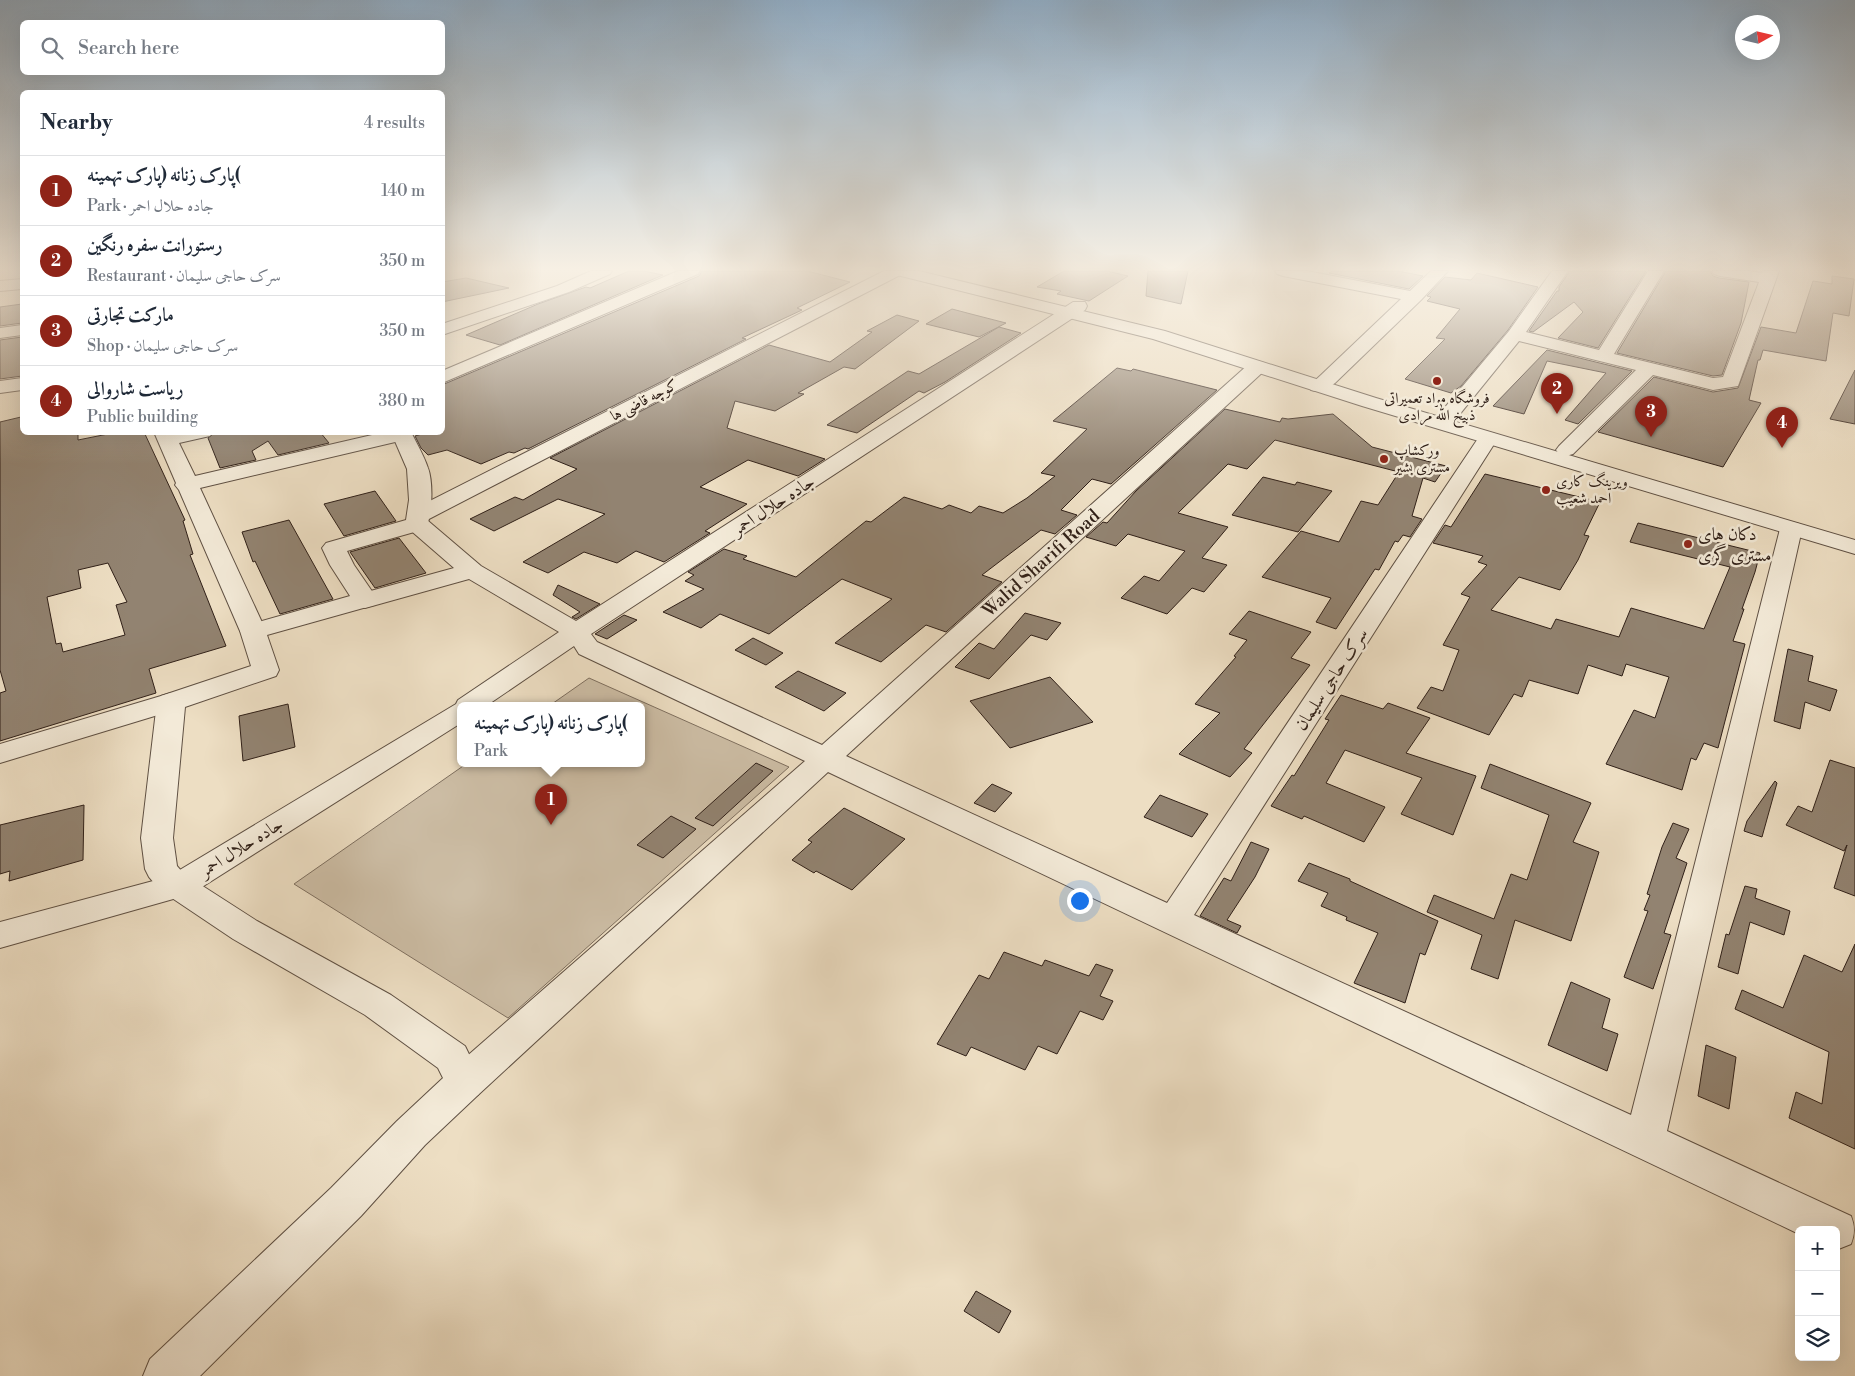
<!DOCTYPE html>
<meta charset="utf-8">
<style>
:root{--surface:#fff;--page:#f2f2f3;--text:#1f2937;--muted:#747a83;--line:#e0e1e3;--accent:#8f2418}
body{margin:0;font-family:"Libre Bodoni",Amiri,serif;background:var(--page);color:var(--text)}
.controls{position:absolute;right:15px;bottom:15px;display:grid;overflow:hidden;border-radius:8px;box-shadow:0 5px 20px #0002}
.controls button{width:45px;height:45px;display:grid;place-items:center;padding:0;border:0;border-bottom:1px solid var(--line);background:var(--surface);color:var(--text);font:25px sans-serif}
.compass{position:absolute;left:1735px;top:15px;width:45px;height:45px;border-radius:50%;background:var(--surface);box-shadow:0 5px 20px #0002;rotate:82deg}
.you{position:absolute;left:1079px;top:900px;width:18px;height:18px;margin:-12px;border:4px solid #fff;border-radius:50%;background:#1a73e8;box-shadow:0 0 0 8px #1a73e833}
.badge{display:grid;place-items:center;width:32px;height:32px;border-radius:50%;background:var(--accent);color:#fff;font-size:16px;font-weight:700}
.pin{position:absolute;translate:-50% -41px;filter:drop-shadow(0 1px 2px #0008)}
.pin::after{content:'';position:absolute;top:26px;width:18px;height:15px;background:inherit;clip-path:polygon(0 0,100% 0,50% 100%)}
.popup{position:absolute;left:457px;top:702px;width:188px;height:65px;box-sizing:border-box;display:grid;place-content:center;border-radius:8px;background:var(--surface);filter:drop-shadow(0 1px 4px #0005);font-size:16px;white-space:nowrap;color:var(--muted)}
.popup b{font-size:19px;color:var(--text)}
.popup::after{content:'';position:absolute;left:50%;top:100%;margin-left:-10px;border:10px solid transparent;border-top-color:var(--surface)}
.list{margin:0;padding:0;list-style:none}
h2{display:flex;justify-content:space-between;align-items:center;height:65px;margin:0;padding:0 20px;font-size:21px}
h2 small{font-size:16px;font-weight:400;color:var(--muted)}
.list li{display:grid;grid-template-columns:32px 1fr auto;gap:15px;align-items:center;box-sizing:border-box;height:70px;padding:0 20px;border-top:1px solid var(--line)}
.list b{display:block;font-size:19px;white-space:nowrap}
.list p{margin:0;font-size:16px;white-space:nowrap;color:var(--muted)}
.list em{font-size:16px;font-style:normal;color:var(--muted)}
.icon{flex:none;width:28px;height:28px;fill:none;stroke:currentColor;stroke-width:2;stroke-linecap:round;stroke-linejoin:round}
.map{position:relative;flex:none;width:1855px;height:1376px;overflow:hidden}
.search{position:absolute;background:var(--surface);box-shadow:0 5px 20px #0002;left:20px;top:20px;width:425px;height:55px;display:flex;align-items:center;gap:12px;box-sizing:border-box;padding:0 18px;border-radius:8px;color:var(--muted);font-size:19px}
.panel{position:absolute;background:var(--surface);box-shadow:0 5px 20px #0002;left:20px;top:90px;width:425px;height:345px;border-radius:8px}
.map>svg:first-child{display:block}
.green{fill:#cdbea6;stroke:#7e6f5f}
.building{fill:#928371;stroke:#302018;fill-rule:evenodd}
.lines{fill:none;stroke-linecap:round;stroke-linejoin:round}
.minor-casing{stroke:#5f5043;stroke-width:2}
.tertiary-casing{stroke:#5f5043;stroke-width:2}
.minor{fill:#f3ead8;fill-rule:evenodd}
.tertiary{fill:#f3ead8;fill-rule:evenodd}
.poi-dot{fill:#8f2418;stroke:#f3ead8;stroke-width:2}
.labels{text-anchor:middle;stroke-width:5;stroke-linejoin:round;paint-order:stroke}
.far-poi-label{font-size:15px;fill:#302018;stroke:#f3ead8;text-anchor:start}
.far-street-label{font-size:15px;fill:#302018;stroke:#f3ead8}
.street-label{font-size:18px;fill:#302018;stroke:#f3ead8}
.poi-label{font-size:18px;fill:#302018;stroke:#f3ead8;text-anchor:start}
</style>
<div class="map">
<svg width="1855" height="1376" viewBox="0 0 1855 1376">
<rect width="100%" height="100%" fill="#eddec3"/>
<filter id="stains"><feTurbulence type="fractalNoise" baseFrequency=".004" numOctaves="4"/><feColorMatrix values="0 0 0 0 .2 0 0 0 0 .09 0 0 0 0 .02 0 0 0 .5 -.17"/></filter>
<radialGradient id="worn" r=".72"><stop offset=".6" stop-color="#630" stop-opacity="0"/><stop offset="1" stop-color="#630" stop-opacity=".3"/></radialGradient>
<path class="green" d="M589 678 789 767 508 1018 294 884 466 764H641V706H549Z"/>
<g class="building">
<path d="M629 271H644L663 275 500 345 466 335 538 304 586 287 590 288Z"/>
<path d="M702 271H807L850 282 797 308 802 310 742 338 746 339 528 449 525 448 514 453 509 452 481 464 447 450 428 455 421 448 415 436 429 432H442V385L699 276Z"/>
<path d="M1064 271H1107L1128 276 1089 301 1057 294 1061 291 1037 287Z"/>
<path d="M1148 271H1188L1181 304 1146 296Z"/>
<path d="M1332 271H1398L1423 276 1409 289 1329 273Z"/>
<path d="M1570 271H1646L1598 348 1558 338 1583 312 1574 302 1533 332 1529 331 1557 291H1559V287Z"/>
<path d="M1666 271H1710L1713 276 1719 278 1749 282 1741 323 1722 375 1713 376 1617 353Z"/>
<path d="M1477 273 1538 287 1508 330 1461 386 1451 393 1405 379 1445 339 1436 338 1460 309 1427 301 1431 297 1427 296 1445 277 1471 280Z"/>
<path d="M1832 276 1854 279 1849 316 1833 313 1826 361 1763 350 1760 360H1758L1749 400 1761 403 1723 467 1598 432 1654 377 1713 392 1738 388 1761 327 1796 333 1813 281 1832 284Z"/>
<path d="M466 278 509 288 442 302V282Z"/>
<path d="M22 304V323L0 326V307Z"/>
<path d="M952 309 971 314 1006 323 979 337 926 324Z"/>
<path d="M897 315 919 321 855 369 844 367 798 393 804 394 775 411 735 401 727 428 825 459 798 476 748 460 700 487 747 504 705 531 710 533 664 562 636 551 617 563 584 552 548 573 523 562 605 514 558 499 494 531 470 519 515 497 523 500 577 469 550 458 769 345 830 362 872 332 867 331Z"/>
<path d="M999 327 1021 333 945 382 924 393 919 391 857 433 827 425 908 371 919 374Z"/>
<path d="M22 337V376L0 379V340Z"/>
<path d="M1547 350 1632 371 1578 424 1565 420 1606 373 1547 361 1524 414 1493 406Z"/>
<path d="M1117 368 1131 371 1133 369 1217 390 1111 484 1092 479 1061 510 1077 515 1055 534 1041 530 982 575 1002 582 946 632 926 625 881 662 835 643 892 599 842 579 769 634 720 614 701 628 663 612 704 589 685 581 694 575 688 572 724 549 747 556 743 559 796 577 866 521 871 522 904 497 942 509 949 505 971 513 979 506 1003 513 1027 498 1055 476 1041 473 1087 429 1053 421Z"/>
<path d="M1855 370V424L1830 419Z"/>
<path d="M1225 409 1280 422 1282 418 1288 419 1333 414 1372 447 1446 466 1435 482 1423 478 1412 516 1422 519 1410 537 1403 535 1398 542 1395 541 1379 570 1375 569 1336 629 1316 622 1331 598 1262 577 1301 531 1339 542 1361 501 1378 505 1399 472 1275 440 1247 469 1228 464 1178 513 1228 527 1202 558 1227 565 1204 592 1192 588 1167 614 1121 598 1144 576 1159 581 1185 551 1128 534 1116 546 1086 537 1103 522 1107 523 1136 491Z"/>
<path d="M21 417 22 432H78V440L118 432H144L185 520 183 521 193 554 190 555 226 646 149 669 156 693 0 741V693L6 691 0 670V422ZM108 563 127 602 116 605 125 635 63 652 61 643 56 644 47 597 81 588 78 570Z"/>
<path d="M215 432H320L329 443 278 455 268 441 252 451 256 460 220 468 208 438Z"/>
<path d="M1485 474 1600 502 1584 535 1589 536 1578 560 1560 590 1519 577 1491 610 1551 629 1556 619 1619 637 1631 608 1704 629 1730 567 1630 542 1638 523 1760 553 1755 572 1742 609H1744L1733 641 1745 644 1718 748 1704 743 1696 760 1691 758 1682 790 1606 764 1634 710 1655 718 1669 677 1626 664 1622 676 1588 665 1578 694 1529 680 1522 697 1514 694 1489 735 1417 708 1431 687 1443 691 1459 650 1443 645 1470 597 1461 594 1487 565 1478 562 1483 556 1433 543 1445 525 1451 527Z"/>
<path d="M1263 477 1295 485 1297 482 1332 491 1298 532 1232 515Z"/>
<path d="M375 491 396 521 344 536 324 504Z"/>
<path d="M289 520 333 599 280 614 255 561 253 562 242 532Z"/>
<path d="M399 538 426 573 375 588 350 552Z"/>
<path d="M558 585 600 604 576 619 572 617 580 612 553 595Z"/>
<path d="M1249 611 1311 632 1291 658 1310 665 1244 749 1252 753 1230 777 1179 754 1220 713 1195 704 1236 657 1234 656 1247 640 1229 634Z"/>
<path d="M1025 613 1061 623 1047 640 1031 635 989 679 955 667 979 643 994 649Z"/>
<path d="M624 615 637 620 607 639 595 634Z"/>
<path d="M753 638 783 653 766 665 735 650Z"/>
<path d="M1788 649 1813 656 1808 681 1837 690 1830 711 1805 702 1800 729 1774 721Z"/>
<path d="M798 671 846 693 824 711 775 687Z"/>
<path d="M1050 677 1093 722 1010 748 970 701Z"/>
<path d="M1341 695 1383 709 1388 703 1430 718 1406 753 1476 776 1453 835 1401 814 1422 778 1345 750 1326 783 1385 807 1364 842 1304 816 1302 819 1271 806 1292 775 1294 776 1329 720 1325 719Z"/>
<path d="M288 704 295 747 243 761 239 716Z"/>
<path d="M1830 760 1855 768V896L1834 888 1847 845 1844 851 1786 825 1798 806 1812 812Z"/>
<path d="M756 763 773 771 713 826 695 818Z"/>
<path d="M1490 764 1591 803 1573 842 1599 852 1571 941 1515 920 1498 979 1471 969 1482 935 1427 912 1434 895 1494 919 1511 874 1527 880 1549 815 1481 788Z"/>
<path d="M1775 781 1777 783 1762 837 1744 831 1747 821Z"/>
<path d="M992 784 1012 793 995 812 974 803Z"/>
<path d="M1160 795 1208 814 1192 837 1144 817Z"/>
<path d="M84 805 83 860 9 881 10 871 0 874V825Z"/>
<path d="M844 808 905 839 852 890 816 871 814 873 792 860 812 842 808 840Z"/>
<path d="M671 816 696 829 663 858 637 845Z"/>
<path d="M1673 823 1689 829 1676 858 1687 863 1664 933 1671 935 1653 989 1624 977 1648 911 1644 910 1650 895 1647 894 1662 847Z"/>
<path d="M1251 842 1269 849 1255 877 1227 920 1241 926 1237 933 1200 916 1224 878 1231 881Z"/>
<path d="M1309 863 1350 879V881L1438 921 1425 955 1420 953 1405 1003 1354 983 1378 933 1346 920 1347 917 1321 906 1328 893 1298 881Z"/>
<path d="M1745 886 1757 889 1755 898 1790 911 1784 935 1750 922 1738 974 1718 967 1726 934 1729 935Z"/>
<path d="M1855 944V1149L1789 1118 1796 1092 1822 1104 1829 1052 1735 1009 1742 990 1783 1008 1804 955 1842 972Z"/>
<path d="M1004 952 1042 966 1045 960 1089 976 1096 964 1113 970 1100 996 1113 1001 1103 1020 1080 1011 1057 1054 1038 1046 1025 1070 971 1047 966 1056 937 1044 979 975 989 979Z"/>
<path d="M1571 982 1610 999 1602 1028 1618 1034 1607 1071 1548 1045Z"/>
<path d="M1706 1045 1736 1057 1729 1109 1698 1096Z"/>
<path d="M976 1291 1011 1311 999 1333 964 1311Z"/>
</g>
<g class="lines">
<g class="minor-casing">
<g id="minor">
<path d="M591 271H612L610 274 569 292 442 335V324L557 286Z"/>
<path d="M678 271H700L698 274 442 383V371Z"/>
<path d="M884 271H904L902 274 427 520 481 566 576 621 1073 302H1085L1087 306 1085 310 591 634 597 642 822 745 1250 363 1257 361 1264 363 1266 367 1264 371 846 756 1167 903 1481 434 1488 432 1495 434 1498 438 1194 915 1631 1115 1780 529 1783 524 1791 522 1799 524 1802 529 1667 1131 1851 1216C1855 1226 1855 1234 1851 1244L1836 1250V1230H1799V1234L828 772 478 1095 464 1099 450 1095 445 1083 450 1071 805 761 579 654 574 646 486 706H461V723L191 894 0 948V922L168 877 456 704 458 700 559 632 469 579 365 608 356 605 352 600 356 595 454 568 409 529 406 524 409 519 407 516 410 511Z"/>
<path d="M1275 271H1307L1410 291 1431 271H1448L1421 300 1335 383C1326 389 1321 393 1311 390L1309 386 1321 375 1401 299 1283 276 1277 274Z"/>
<path d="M1552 271H1568L1526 332 1599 350 1648 271H1664L1614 354 1713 378 1723 377 1759 282 1720 276 1714 274 1712 271H1749L1762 273 1763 271H1779L1738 386 1713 390 1653 375 1573 454 1566 456 1559 454 1556 450 1559 446 1636 370 1519 341 1455 420 1448 422 1441 420 1438 416 1441 412 1509 331Z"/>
<path d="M22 279V289L0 291V281Z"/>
<path d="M22 325V335L0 338V328Z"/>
<path d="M22 378V390L0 393V381Z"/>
<path d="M154 432H213L210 436 179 443 195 476 385 432H409L411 435 408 439 200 488 266 631 262 636 253 639 244 636 240 631 179 490 175 485 176 483Z"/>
<path d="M171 693 181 696 185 702 181 708 0 763V744Z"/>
</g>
</g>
<g class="tertiary-casing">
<g id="tertiary">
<path d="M891 271H919L1165 331 1376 398 1855 540V554L1362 406 1153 339 893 274Z"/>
<path d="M391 432H411C417 444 424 456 428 468 433 481 433 517 425 529L347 551 354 565 378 600 374 605 267 635 279 670 276 676 185 707 173 838 177 866 184 874 257 921 391 995 465 1046 483 1083 478 1095 425 1145 361 1216 200 1376H143L150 1359 331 1188 397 1121 443 1078 438 1068 365 1015 233 939 160 890 149 877 145 869 141 838 157 702 161 696 251 666 240 631 244 626 350 596 330 565 322 548 326 543 406 520 409 500 407 469Z"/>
</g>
</g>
<use href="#minor" class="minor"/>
<use href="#tertiary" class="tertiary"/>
</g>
<linearGradient id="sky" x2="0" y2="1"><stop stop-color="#90abc2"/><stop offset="0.58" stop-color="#f7f0e4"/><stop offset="1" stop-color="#f7f0e4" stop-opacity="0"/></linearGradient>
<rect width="1855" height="464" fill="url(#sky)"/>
<g class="poi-dot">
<circle cx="1437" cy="381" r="5"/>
<circle cx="1384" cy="459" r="5"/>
<circle cx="1546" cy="490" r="5"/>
<circle cx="1688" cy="544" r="5"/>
</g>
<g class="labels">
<g class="far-poi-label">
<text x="1437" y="403" text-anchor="middle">فروشگاه مواد تعمیراتی<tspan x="1437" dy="17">ذبیخ الله مرادی</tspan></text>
<text x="1394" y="455">ورکشاپ<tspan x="1394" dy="17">مستری بشیر</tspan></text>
<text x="1556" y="486">ویرینگ کاری<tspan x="1556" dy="17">احمد شعیب</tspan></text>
</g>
<g class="far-street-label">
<text transform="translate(644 400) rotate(-27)" y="5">کوچه قاضی ها</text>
</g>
<g class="street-label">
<text transform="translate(773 505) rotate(-33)" y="6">جاده حلال احمر</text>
<text transform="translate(1041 563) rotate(-42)" y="6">Walid Sharifi Road</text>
<text transform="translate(1331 679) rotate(-57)" y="6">سرک حاجی سلیمان</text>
<text transform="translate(241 847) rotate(-32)" y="6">جاده حلال احمر</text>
</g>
<g class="poi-label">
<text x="1698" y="540">دکان های<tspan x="1698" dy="21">مستری گری</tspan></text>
</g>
</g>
<rect width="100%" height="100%" filter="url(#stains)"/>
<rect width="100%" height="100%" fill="url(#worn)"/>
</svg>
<div class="controls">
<button>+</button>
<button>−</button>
<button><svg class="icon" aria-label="layers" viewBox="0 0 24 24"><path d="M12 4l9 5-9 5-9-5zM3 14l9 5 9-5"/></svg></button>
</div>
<svg class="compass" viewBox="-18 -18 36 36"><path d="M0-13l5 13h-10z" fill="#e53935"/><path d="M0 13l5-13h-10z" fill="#747a83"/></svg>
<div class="you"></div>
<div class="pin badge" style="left:551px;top:825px">1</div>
<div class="popup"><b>پارک زنانه (پارک تهمینه(</b>Park</div>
<div class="pin badge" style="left:1557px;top:414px">2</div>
<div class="pin badge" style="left:1651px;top:437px">3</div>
<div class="pin badge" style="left:1782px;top:448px">4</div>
<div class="search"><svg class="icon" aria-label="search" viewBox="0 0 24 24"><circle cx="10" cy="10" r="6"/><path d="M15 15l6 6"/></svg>Search here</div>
<section class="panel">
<h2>Nearby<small>4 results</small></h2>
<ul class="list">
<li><span class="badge">1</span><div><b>پارک زنانه (پارک تهمینه(</b><p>Park · جاده حلال احمر</p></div><em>140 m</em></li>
<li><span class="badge">2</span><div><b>رستورانت سفره رنگین</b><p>Restaurant · سرک حاجی سلیمان</p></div><em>350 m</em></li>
<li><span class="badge">3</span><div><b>مارکت تجارتی</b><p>Shop · سرک حاجی سلیمان</p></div><em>350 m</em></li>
<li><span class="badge">4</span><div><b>ریاست شاروالی</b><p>Public building</p></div><em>380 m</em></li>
</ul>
</section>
</div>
